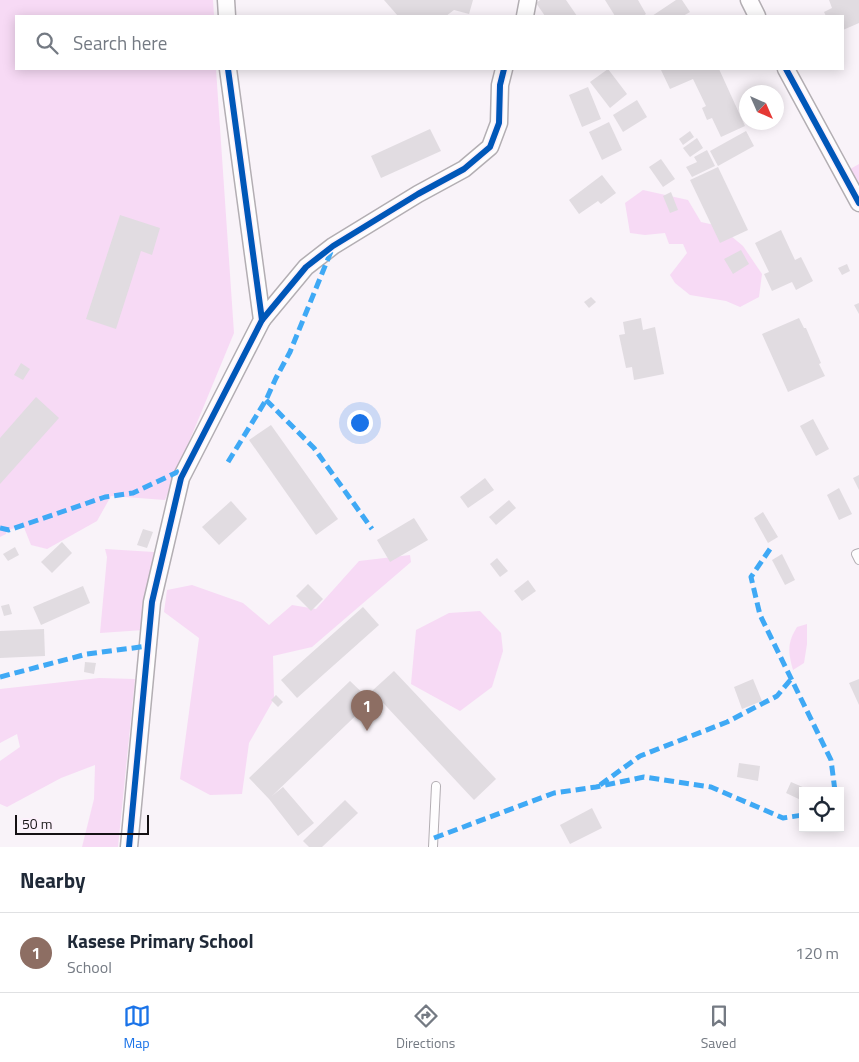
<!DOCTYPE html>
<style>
:root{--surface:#fff;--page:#f2f2f3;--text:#1f2937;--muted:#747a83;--line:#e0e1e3;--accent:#1a73e8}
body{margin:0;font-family:"Titillium Web",sans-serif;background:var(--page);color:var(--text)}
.controls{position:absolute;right:15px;bottom:15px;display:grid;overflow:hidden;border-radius:0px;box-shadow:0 2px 12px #0003}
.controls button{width:45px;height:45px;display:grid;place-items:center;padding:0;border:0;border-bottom:1px solid var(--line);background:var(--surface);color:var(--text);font:25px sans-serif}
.compass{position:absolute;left:739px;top:85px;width:45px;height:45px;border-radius:50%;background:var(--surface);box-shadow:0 2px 12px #0003;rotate:135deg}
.scale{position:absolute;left:15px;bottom:12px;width:134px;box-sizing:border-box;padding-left:5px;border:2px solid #151114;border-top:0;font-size:14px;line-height:18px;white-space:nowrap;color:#151114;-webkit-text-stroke:4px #fcf0fb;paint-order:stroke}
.you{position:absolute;left:359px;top:422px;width:18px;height:18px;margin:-12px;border:4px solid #fff;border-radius:50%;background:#1a73e8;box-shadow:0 0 0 8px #1a73e833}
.badge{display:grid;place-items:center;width:32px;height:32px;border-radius:50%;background:var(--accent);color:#fff;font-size:16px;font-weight:700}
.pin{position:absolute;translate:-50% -41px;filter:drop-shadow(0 1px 2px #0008)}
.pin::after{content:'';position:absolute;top:26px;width:18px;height:15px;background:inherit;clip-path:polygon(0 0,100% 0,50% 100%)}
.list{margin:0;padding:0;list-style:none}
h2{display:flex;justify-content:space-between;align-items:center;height:65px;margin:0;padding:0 20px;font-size:21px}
h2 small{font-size:16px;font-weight:400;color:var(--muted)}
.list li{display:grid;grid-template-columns:32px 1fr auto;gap:15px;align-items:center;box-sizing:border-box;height:80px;padding:0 20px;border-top:1px solid var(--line)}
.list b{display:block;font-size:19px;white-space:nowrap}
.list p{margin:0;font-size:16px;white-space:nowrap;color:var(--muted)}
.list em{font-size:16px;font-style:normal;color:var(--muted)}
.icon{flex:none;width:28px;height:28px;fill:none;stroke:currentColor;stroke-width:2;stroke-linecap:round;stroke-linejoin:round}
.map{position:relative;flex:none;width:859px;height:847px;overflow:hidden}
.search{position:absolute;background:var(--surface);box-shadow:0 2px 12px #0003;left:15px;right:15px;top:15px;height:55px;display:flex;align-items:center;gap:12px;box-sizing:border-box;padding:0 18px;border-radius:0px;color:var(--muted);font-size:19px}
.sheet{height:145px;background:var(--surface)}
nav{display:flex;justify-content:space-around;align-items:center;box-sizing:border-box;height:70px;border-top:1px solid var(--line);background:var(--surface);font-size:14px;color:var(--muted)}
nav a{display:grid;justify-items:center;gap:2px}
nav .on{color:var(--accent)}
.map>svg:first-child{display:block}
.green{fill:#f7daf5}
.building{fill:#e1dce1}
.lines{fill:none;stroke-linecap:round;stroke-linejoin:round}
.lane-casing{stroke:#b3aeb3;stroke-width:10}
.street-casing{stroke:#b3aeb3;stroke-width:19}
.lane{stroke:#fefdfe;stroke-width:8}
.street{stroke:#fefdfe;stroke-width:16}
.quiet{stroke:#3fa9f5;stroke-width:5;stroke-dasharray:10 5;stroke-linecap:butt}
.cycleway-casing{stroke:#fcf0fb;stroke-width:9}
.cycleway{stroke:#0057b8;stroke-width:6}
</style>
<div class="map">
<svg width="859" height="847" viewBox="0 0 859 847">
<rect width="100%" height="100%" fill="#f9f3f9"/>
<g class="green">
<path d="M0 0H213L214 16H16V69H216L234 333 165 500 111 496 97 521 47 549 31 545 23 525 9 530 7 529 6 534 0 537Z"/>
<path d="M859 164V205L843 173Z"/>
<path d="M643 190 688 200 701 222 719 226 743 246 762 274 759 297 740 307 726 301 690 295 675 283 670 275 687 253 683 244H669L665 233 645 235 630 233 625 203Z"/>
<path d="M105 549 154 552 146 592 144 630 100 633 107 557Z"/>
<path d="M410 555 411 562 312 647 273 656 274 699 249 743 242 794 210 795 180 779 199 638 164 612 167 590 192 585 243 603 269 625 292 605 316 609 359 561Z"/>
<path d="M480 611 501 633 503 651 492 687 460 711 411 684 416 630 449 613Z"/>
<path d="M807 624V644L804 663 793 670C788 652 787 643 797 627Z"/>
<path d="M99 678 135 679 118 847H82L94 799 95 765 61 778 7 807 0 804V761L20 747 17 734 0 743V689Z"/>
</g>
<g class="building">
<path d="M384 0H473L469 14 454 10 446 16H398Z"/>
<path d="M540 0H566L577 16H545L536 3Z"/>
<path d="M605 0H638L646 14 643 16H615Z"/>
<path d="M676 0H682L690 12 683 16H652Z"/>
<path d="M829 0H859V23L843 30V16H826L824 12 832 8Z"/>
<path d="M608 69 627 94 610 108 590 82Z"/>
<path d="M664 69H719L745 126 721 137 712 118 707 120 702 108 706 106 693 79 670 89 661 70Z"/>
<path d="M588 87 601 119 582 127 569 95Z"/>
<path d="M637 100 647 117 623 132 613 115Z"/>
<path d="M609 122 622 150 602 160 589 132Z"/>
<path d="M430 129 441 151 381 178 371 156Z"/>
<path d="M690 131 694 137 683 145 679 139Z"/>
<path d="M746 131 754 146 718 166 710 151Z"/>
<path d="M697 138 703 148 690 157 683 148Z"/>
<path d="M707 150 715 166 692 177 686 167 697 162 694 157Z"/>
<path d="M661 159 675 179 663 187 649 167Z"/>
<path d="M718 167 748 230 720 243 690 180Z"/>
<path d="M602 175 616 193 601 204 598 201 579 214 569 200Z"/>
<path d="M671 192 678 210 670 213 663 196Z"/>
<path d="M120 215 160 228 152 255 141 251 116 329 86 319Z"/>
<path d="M781 230 795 260 801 257 813 281 796 290 792 282 772 291 764 274 769 272 755 243Z"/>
<path d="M741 250 749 264 733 274 724 259Z"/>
<path d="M847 264 850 271 842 275 838 268Z"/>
<path d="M591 297 596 302 589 308 584 302Z"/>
<path d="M859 303V314L854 305Z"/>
<path d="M641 318 643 330 655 327 664 374 634 380 632 367 626 368 619 335 625 334 623 322Z"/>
<path d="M799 318 804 328H806L821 363 819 364 825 376 788 392 762 334Z"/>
<path d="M21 363 30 369 23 380 14 375Z"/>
<path d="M36 397 59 418 0 484V438Z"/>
<path d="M813 419 829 449 816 456 800 426Z"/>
<path d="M271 425 338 519 316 535 249 440Z"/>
<path d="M859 475V490L853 478Z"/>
<path d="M485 478 494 490 468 508 460 497Z"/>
<path d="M839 488 852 514 839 520 827 495Z"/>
<path d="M509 500 516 508 496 525 489 517Z"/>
<path d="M231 501 247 519 219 545 202 527Z"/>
<path d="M763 512 778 537 768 543 754 518Z"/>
<path d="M414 518 428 540 390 562 377 540Z"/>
<path d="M143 529 153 532 147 548 137 545Z"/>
<path d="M62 542 72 553 52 573 41 562Z"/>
<path d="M15 547 19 555 8 561 3 554Z"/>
<path d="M782 554 795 580 785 585 772 560Z"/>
<path d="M497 558 508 571 500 577 490 564Z"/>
<path d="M528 580 536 591 522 601 514 591Z"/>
<path d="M308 584 323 599 311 611 296 596Z"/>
<path d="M83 586 90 603 41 625 33 607Z"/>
<path d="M9 604 12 614 4 616 1 606Z"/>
<path d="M363 607 379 625 297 698 281 680Z"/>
<path d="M44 629 45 656 0 658V631Z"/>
<path d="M85 662 96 663 94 674 84 672Z"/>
<path d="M394 671 496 779 474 800 372 691Z"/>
<path d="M753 679 762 701 742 709 734 687Z"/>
<path d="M859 679V705L849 683Z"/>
<path d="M350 681 371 701 272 796 283 787 314 823 298 836 269 799 249 778Z"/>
<path d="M276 695 283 702 278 707 271 700Z"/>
<path d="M739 763 760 766 758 781 737 777Z"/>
<path d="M791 782 812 791H803V801L786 793Z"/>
<path d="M345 800 358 813 322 847H309L303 841Z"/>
<path d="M592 808 602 828 570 844 560 825Z"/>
</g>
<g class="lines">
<g class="lane-casing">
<g id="lane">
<path d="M859 553 856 554 859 560"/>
<path d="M433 847 436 786"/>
</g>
</g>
<g class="street-casing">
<g id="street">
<path d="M226 0 227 16"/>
<path d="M749 0 757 16"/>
<path d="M525 16 528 0"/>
<path d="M786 69 859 203"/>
<path d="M262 320 306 267 333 246 418 194 464 169 490 147 499 123 500 85 504 69"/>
<path d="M129 847 152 602 181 478 262 320 228 69"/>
</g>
</g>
<use href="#lane" class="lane"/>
<use href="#street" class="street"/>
<g class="quiet">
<path d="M266 400 314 448 372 529"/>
<path d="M228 462 266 400 276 378 290 352 332 249"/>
<path d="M0 528 9 530 105 497 133 493 186 468"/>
<path d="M770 549 751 577 760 615 831 760 835 791"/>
<path d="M0 677 87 654 148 646"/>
<path d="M600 785 640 756 727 722 777 696 792 678"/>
<path d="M434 838 554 793 596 787 644 777 711 787 783 818 803 815"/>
</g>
<g class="cycleway-casing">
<g id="cycleway">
<path d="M786 69 859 203"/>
<path d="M262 320 306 267 333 246 418 194 464 169 490 147 499 123 500 85 504 69"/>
<path d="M129 847 152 602 181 478 262 320 228 69"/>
</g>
</g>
<use href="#cycleway" class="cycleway"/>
</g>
</svg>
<div class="controls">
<button><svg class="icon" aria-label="locate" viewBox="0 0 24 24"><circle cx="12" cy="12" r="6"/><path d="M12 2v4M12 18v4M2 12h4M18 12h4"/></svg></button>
</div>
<svg class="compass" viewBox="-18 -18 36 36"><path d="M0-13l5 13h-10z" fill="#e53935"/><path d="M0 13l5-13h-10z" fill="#747a83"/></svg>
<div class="scale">50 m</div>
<div class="you"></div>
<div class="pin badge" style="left:367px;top:731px;background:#8d6e63">1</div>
<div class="search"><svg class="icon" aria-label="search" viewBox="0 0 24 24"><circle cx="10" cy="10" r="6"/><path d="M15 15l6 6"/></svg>Search here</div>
</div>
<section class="sheet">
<h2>Nearby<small></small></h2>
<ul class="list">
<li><span class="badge" style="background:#8d6e63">1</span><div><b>Kasese Primary School</b><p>School</p></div><em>120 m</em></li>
</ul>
</section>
<nav>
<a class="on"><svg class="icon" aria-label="map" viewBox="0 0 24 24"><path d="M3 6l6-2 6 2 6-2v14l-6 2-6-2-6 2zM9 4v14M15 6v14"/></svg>Map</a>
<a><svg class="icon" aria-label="directions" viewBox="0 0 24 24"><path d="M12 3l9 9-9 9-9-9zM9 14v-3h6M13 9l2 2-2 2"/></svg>Directions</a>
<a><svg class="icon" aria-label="saved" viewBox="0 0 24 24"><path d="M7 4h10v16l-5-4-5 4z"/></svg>Saved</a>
</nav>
